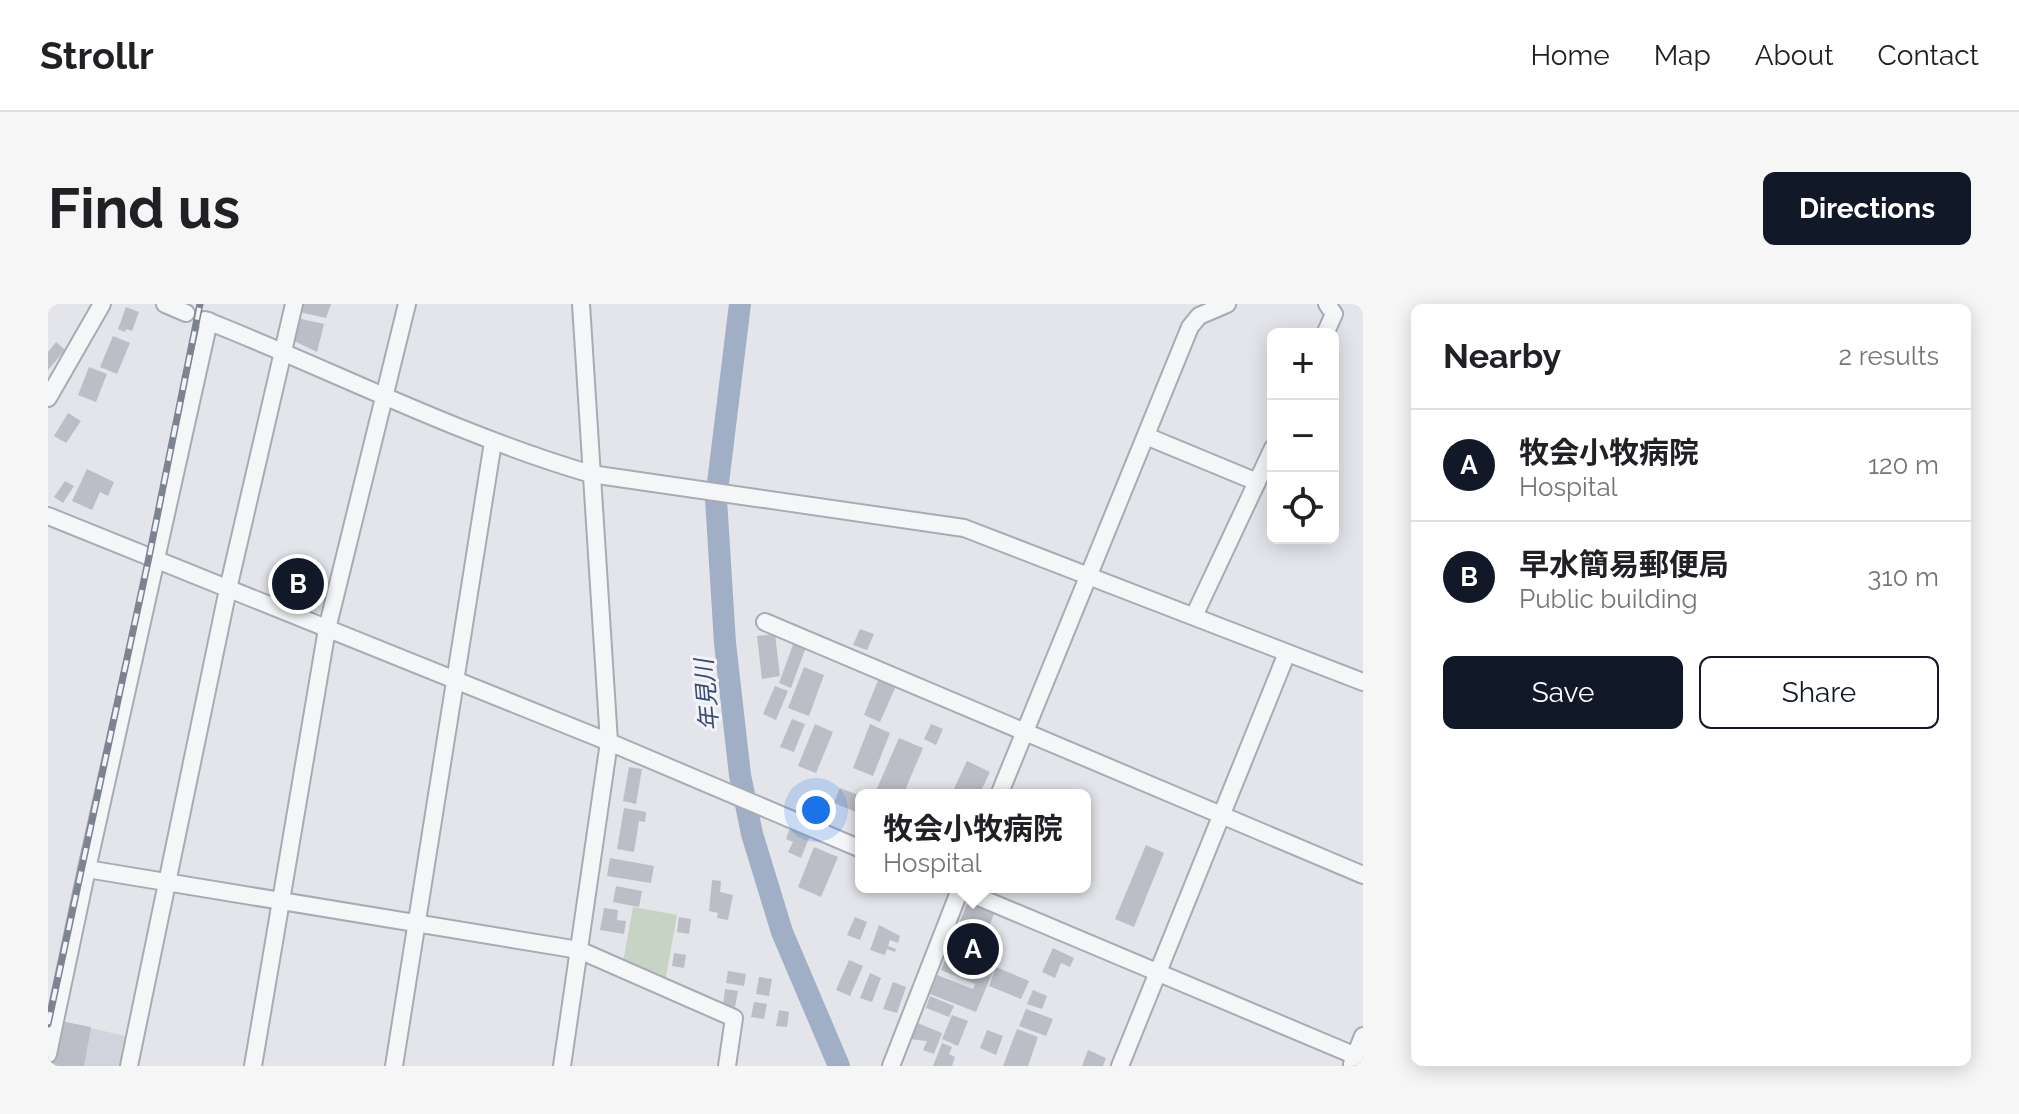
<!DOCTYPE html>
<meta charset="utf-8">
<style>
:root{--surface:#fff;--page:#f6f6f6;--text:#202124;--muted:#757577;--line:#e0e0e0;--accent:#111827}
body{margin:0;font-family:Raleway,"Noto Sans JP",sans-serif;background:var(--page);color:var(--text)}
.controls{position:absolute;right:24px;top:24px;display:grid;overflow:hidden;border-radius:12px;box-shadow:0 4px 20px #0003}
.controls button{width:72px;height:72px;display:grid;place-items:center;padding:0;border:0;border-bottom:2px solid var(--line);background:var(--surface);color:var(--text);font:40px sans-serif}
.you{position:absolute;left:768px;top:506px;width:28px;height:28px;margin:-20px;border:6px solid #fff;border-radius:50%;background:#1a73e8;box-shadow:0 0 0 12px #1a73e833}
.badge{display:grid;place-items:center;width:52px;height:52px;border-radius:50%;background:var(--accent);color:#fff;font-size:26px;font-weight:700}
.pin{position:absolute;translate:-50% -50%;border:4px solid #fff;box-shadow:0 2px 8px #0006}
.popup{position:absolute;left:807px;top:485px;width:236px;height:104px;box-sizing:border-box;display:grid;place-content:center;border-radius:12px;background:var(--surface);filter:drop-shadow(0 2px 6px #0005);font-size:26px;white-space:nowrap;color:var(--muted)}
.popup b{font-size:30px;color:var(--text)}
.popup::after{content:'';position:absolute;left:50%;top:100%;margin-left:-16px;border:16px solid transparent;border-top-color:var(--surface)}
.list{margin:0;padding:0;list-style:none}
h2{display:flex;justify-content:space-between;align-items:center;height:104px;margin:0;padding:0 32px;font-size:34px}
h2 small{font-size:26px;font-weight:400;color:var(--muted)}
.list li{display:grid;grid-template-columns:52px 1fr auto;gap:24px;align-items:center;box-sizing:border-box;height:112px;padding:0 32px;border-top:2px solid var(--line)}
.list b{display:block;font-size:30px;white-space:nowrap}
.list p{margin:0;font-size:26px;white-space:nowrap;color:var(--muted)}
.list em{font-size:26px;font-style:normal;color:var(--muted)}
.actions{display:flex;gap:16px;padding:24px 32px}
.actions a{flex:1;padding:18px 0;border:2px solid var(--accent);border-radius:12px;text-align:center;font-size:28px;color:var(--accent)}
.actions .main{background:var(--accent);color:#fff}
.icon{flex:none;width:44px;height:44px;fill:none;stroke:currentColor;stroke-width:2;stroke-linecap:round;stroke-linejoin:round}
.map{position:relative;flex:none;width:1315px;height:762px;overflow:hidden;border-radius:12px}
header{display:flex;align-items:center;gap:48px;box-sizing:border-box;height:112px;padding:0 40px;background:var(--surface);border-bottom:2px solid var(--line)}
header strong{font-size:38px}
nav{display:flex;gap:44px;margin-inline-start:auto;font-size:28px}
.intro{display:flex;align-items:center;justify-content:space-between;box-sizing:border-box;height:192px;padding:0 48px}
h1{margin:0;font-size:56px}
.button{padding:20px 36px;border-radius:12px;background:var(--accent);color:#fff;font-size:28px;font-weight:700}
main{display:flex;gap:48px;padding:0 48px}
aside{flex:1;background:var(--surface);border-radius:12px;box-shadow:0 4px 20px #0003}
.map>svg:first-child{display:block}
.built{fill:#d1d4dc}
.green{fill:#c7d3c5}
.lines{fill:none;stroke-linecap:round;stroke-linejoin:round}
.river{stroke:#a1afc6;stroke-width:22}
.building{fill:#bbbec6}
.minor-casing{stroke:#a8abb4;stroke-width:20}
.minor{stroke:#f5f6f8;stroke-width:16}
.rail-casing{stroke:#7e8392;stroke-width:7}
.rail{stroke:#f2f4f7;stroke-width:4;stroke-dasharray:12;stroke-linecap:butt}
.labels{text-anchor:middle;stroke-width:6;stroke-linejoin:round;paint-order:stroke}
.water-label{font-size:24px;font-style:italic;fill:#3a4c71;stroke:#f2f4f7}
</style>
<header>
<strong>Strollr</strong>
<nav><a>Home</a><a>Map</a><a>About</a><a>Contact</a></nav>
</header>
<div class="intro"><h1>Find us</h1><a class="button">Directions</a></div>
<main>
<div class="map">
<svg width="1315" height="762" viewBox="0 0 1315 762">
<rect width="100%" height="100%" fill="#e3e5ea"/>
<path class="built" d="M11 717 82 733 76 762H2Z"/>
<path class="green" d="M585 603 629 611 617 678 575 658Z"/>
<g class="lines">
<path class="river" d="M692 0 668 195 677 339 692 471 704 530 734 628 791 762"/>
</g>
<g class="building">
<path d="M252 0H283L278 14 251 8Z"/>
<path d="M78 3 91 8 84 27 78 25 77 28 70 25Z"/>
<path d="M249 14 276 20 269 48 242 35Z"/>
<path d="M65 32 82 39 69 70 52 63Z"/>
<path d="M8 38 17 46 0 66V48Z"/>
<path d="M41 63 59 70 48 98 30 91Z"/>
<path d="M20 109 33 117 18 139 6 132Z"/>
<path d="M39 165 66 178 60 192 52 188 44 206 24 197Z"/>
<path d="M17 177 26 182 15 199 6 193Z"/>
<path d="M241 263 265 269 258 300 235 291Z"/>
<path d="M812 325 826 330 819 346 805 341Z"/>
<path d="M727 330 732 372 714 375 709 332Z"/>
<path d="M746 338 758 343 743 384 731 379Z"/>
<path d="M756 363 776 371 761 412 740 404Z"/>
<path d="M831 374 848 382 832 418 816 411Z"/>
<path d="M727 382 740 387 728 416 715 410Z"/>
<path d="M744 415 757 420 746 448 732 443Z"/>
<path d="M767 420 785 428 768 469 750 462Z"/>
<path d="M822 420 842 429 825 472 805 464Z"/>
<path d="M883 420 895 425 888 441 876 435Z"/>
<path d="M851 434 875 444 855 491H832L827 489Z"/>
<path d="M919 457 942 468 931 491H903Z"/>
<path d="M581 463 594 465 588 500 575 497Z"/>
<path d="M792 484 813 492V510L786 499Z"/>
<path d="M576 504 598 508 597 518 591 517 586 548 569 545Z"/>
<path d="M743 521 763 529 753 554 740 548 745 538 738 535Z"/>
<path d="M1098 541 1116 549 1086 623 1067 615Z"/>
<path d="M766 543 790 553 773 593 750 583Z"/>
<path d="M562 554 606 562 603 579 559 572Z"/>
<path d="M664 576 673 577 672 588 685 591 680 616 669 614 670 609 661 607Z"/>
<path d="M568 582 594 587 591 603 565 598Z"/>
<path d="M920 597 948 605 929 653 948 660 928 708 882 690 889 671 925 685 927 680 893 666Z"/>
<path d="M556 604 570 606 569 616 578 617 576 630 552 626Z"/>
<path d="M631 613 643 615 641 630 629 628Z"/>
<path d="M807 613 819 618 812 636 799 631Z"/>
<path d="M831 621 852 632 850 639 842 636 840 642 848 645 847 648 839 645 837 651 822 646Z"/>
<path d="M1005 644 1026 654 1022 663 1013 659 1007 674 994 668Z"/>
<path d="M626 649 638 651 636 664 624 662Z"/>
<path d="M801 656 815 662 802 692 788 686Z"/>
<path d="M948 663 981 677 973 695 941 682Z"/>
<path d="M680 667 698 670 696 682 678 679Z"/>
<path d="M822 669 833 674 824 698 812 694Z"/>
<path d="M711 673 724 675 721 692 708 690Z"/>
<path d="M845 678 858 683 849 709 835 705Z"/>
<path d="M677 685 690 687 687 703 675 701Z"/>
<path d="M985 686 999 692 994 705 979 700Z"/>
<path d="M882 692 906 702 901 713 878 704Z"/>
<path d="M706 698 719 700 716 715 703 713Z"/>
<path d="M978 705 1005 715 998 732 971 722Z"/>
<path d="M731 706 741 708 739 723 728 722Z"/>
<path d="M904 711 920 717 910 742 894 735Z"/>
<path d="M12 717 43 723 36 762H4Z"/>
<path d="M867 718 894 729 886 750 875 746 879 737 861 735Z"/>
<path d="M969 725 990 733 980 762H955Z"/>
<path d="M939 726 955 732 948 751 932 744Z"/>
<path d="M894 739 904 743 901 750 907 753 904 762H885Z"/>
<path d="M1040 746 1058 754 1055 762H1034Z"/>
</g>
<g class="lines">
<g class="minor-casing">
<g id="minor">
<path d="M117 0 138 9"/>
<path d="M157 16C286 67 410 131 543 170L916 224 1315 378"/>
<path d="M161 17 39 565 531 646 686 714 679 762"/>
<path d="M1277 30 1286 10 1279 0"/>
<path d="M0 94 54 0"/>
<path d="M1098 132 1209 178"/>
<path d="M0 212 561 438 813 545"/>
<path d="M1146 312 1225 144"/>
<path d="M717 318 1315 571"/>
<path d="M951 491 1142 23 1151 12 1179 0"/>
<path d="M907 583 1315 755"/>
<path d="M0 750 39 565"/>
<path d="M1304 760 1315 732"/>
<path d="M81 762 180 285 246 0"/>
<path d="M205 762 279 325 359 0"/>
<path d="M346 762 445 138"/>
<path d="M514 762 561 438 533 0"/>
<path d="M843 762 913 583"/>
<path d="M1072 762 1239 349"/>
</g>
</g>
<use href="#minor" class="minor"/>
<g class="rail-casing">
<path id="rail" d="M0 720 101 253 152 0"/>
</g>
<use href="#rail" class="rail"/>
</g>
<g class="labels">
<g class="water-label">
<text transform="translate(659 391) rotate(-95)" y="8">年見川</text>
</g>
</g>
</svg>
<div class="controls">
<button>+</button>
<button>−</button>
<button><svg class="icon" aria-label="locate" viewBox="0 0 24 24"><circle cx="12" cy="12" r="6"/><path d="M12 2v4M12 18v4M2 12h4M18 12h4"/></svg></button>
</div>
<div class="you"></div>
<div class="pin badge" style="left:925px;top:645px">A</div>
<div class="popup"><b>牧会小牧病院</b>Hospital</div>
<div class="pin badge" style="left:250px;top:280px">B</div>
</div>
<aside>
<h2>Nearby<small>2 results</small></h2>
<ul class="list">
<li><span class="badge">A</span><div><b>牧会小牧病院</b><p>Hospital</p></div><em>120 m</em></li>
<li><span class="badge">B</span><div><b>早水簡易郵便局</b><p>Public building</p></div><em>310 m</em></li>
</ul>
<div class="actions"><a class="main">Save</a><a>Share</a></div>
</aside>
</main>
